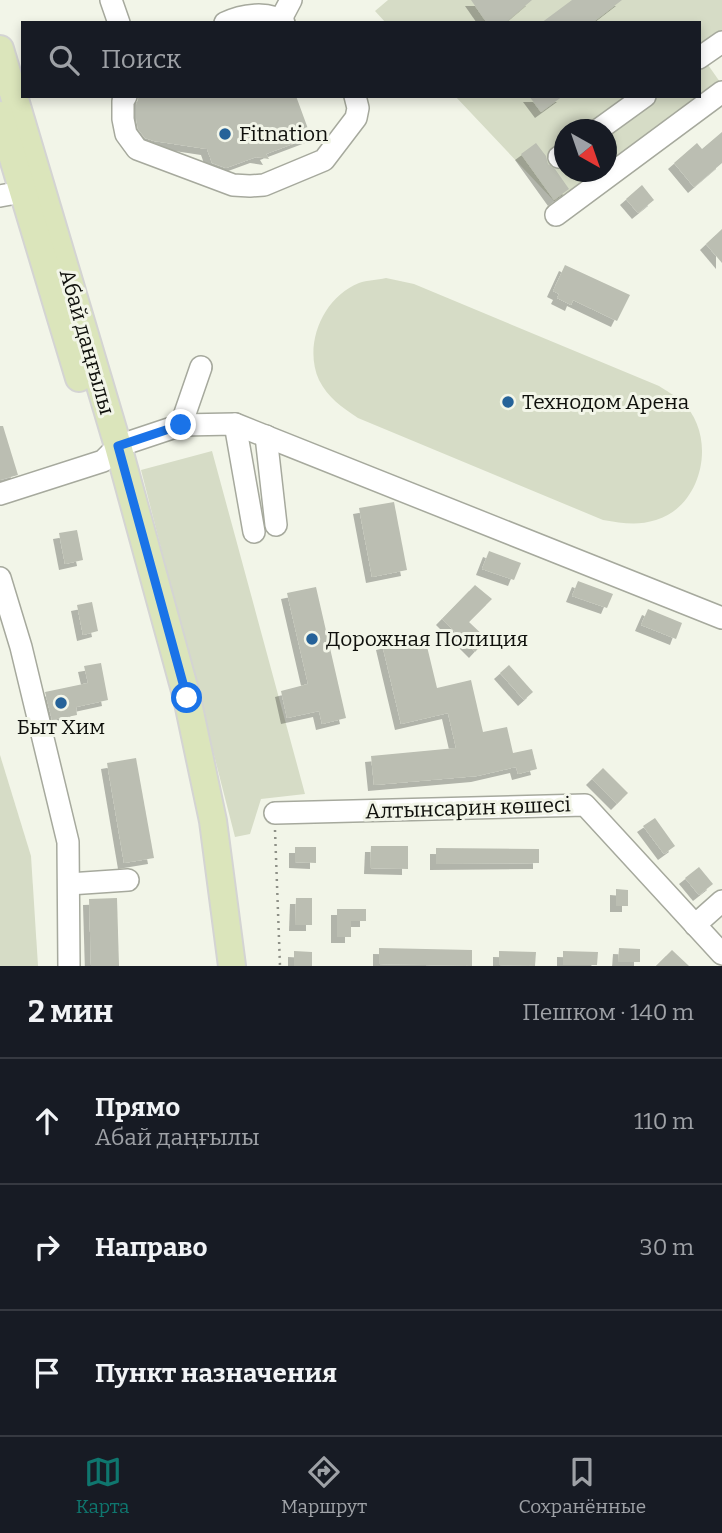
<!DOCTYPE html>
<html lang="ru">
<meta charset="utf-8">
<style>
:root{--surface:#171b24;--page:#242831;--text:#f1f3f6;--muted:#9ea1a6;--line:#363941;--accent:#0f766e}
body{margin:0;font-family:Bitter,serif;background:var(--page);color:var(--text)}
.compass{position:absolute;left:554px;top:119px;width:63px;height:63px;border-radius:50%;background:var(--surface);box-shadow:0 4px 10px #0003;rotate:140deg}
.stop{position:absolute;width:21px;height:21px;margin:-16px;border:5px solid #1a73e8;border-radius:50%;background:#fff}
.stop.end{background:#1a73e8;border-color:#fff;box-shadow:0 2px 7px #0008}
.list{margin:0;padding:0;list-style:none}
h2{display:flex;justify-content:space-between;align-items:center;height:91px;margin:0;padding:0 28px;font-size:30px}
h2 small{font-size:23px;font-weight:400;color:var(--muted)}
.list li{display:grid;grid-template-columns:46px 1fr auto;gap:21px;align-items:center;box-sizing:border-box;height:126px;padding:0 28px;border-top:2px solid var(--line)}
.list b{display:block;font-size:26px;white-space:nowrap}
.list p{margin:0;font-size:23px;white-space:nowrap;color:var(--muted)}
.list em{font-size:23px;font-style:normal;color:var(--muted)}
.icon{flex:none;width:38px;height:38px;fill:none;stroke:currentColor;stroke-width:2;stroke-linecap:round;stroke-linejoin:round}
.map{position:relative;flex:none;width:722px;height:966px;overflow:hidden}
.search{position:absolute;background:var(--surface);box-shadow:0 4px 10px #0003;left:21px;right:21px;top:21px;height:77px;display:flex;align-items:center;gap:18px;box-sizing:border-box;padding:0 24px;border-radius:0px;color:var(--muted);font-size:26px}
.sheet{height:469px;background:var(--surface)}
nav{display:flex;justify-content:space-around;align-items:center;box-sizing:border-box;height:98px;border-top:2px solid var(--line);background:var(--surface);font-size:19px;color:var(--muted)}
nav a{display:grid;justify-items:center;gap:4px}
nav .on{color:var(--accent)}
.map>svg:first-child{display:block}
.green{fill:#d6dcc6}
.building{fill:#bbbeb2;filter:url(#shadow)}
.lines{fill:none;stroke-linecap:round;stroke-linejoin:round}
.minor-casing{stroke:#a6a99d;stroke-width:24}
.major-casing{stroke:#d4d4d3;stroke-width:30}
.path{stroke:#8e9087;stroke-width:2.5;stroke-dasharray:2 5;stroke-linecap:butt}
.minor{stroke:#fff;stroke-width:21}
.major{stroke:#dbe5bb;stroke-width:26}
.route{stroke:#1a73e8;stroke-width:9}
.poi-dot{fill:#256299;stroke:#f2f5e8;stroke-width:2.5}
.labels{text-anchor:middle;stroke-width:6;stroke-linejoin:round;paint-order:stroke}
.poi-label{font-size:21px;fill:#0f100c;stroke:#f2f5e8;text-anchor:start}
.street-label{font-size:21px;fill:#0f100c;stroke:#f2f5e8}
</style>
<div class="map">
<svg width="722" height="966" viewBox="0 0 722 966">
<defs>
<filter id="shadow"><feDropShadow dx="-6" dy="6" stdDeviation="0" flood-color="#0004"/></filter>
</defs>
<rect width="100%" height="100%" fill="#f2f5e8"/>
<g class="green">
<path d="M388 0H722V30L699 45V23H386L375 11Z"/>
<path d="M699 52 720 82 607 164 606 130H564V172H596L555 202 455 96H699Z"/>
<path d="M386 278 414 284 659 386C666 391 675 395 681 401 718 434 704 506 656 520 637 526 622 523 603 520L358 418C342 407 328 398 319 380 303 345 323 297 359 283 367 280 377 280 386 278Z"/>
<path d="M212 451 305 794 261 799 250 834 235 837 141 470Z"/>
<path d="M0 755 31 856 38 966H0Z"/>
</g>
<g class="building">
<path d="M471 0H532L505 23H487Z"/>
<path d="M572 0H622L592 23H541Z"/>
<path d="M139 96H296L311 137 266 154 269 159 256 157 226 168 212 163 207 149 154 141 145 138 138 129 136 118V105Z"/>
<path d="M529 96H563L541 112Z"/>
<path d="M722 132V163L694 187 674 163 697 143 702 149Z"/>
<path d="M536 143 546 156 548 164 555 169 569 189 554 200 521 154Z"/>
<path d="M642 185 654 200 638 213 626 199Z"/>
<path d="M722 229V263L706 244Z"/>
<path d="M565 265 630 295 617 321 573 300 571 305 557 298 559 294 553 291Z"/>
<path d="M0 426H3L18 475 0 480Z"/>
<path d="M394 502 407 570 372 577 359 508Z"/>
<path d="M77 530 83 560 65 564 59 533Z"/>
<path d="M489 551 521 563 514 580 482 569Z"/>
<path d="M578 581 613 594 607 608 572 596Z"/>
<path d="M475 585 492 599 469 622 487 639 475 652 442 619Z"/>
<path d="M316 587 346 718 322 724 319 711 287 718 281 691 308 684 287 593Z"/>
<path d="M92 602 98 631 83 635 77 605Z"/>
<path d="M648 609 682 623 676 639 641 625Z"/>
<path d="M424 634 437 688 471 680 483 732 507 727 513 753 532 749 537 769 518 774 516 767 477 776 374 785 371 756 456 748 448 713 401 724 382 644Z"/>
<path d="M101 663 108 700 76 707 77 715 52 720 45 692 88 683 84 666Z"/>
<path d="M509 665 533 692 524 700 500 673Z"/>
<path d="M136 758 154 858 124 863 107 763Z"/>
<path d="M603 768 628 793 617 804 592 779Z"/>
<path d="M655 818 675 846 664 854 643 826Z"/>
<path d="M371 846H408V869L370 868Z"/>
<path d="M295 847H316V863L295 862Z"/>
<path d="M436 848 539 849V863L436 864Z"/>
<path d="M699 867 713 884 699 895 685 878Z"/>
<path d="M616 889 628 890V906H616Z"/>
<path d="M117 898 119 966H91L89 899Z"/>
<path d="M296 898H312V925H295Z"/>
<path d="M337 909H366V921H351V937H337Z"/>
<path d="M379 948 472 950V966L379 964Z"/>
<path d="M619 948 640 949V962H618Z"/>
<path d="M672 950 689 966H656Z"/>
<path d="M294 951 312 952V966H294Z"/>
<path d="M499 951 536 952 535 966 499 965Z"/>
<path d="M563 951 598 952 597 965H563Z"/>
</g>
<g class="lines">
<g class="minor-casing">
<g id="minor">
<path d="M111 0 119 23"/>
<path d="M281 19 291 0"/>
<path d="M225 23C241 15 269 10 284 23"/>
<path d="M699 58 722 42"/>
<path d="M126 96 123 101V119L126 134 137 149 233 185 250 186 264 185 324 160 356 118 358 108 355 96"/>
<path d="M598 130 645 96"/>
<path d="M559 157 564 154"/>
<path d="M0 196 22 192"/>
<path d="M556 215 722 92"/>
<path d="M235 424 254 532"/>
<path d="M181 425 201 367"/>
<path d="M266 436 276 525"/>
<path d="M0 494 103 461 118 446 181 425 235 424 722 618"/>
<path d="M0 578 21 647 68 842 69 966"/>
<path d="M275 813 585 805 722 954"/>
<path d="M69 884 128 880"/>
<path d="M695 925 722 901"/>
</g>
</g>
<g class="major-casing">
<g id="major">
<path d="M0 49 118 446 187 698 213 821 232 966"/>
<path d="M0 115 79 378"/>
</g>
</g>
<path class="path" d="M275 830 280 966"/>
<use href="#minor" class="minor"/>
<use href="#major" class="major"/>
</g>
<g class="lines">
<path class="route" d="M181 425 118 446 187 698"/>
</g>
<g class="poi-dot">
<circle cx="225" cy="134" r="7"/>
<circle cx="508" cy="402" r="7"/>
<circle cx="312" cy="639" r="7"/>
<circle cx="61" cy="703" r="7"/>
</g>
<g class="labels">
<g class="poi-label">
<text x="239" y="141">Fitnation</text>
<text x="522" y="409">Технодом Арена</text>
<text x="326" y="646">Дорожная Полиция</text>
<text x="61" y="734" text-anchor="middle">Быт Хим</text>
</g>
<g class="street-label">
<text transform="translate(87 342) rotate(74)" y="7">Абай даңғылы</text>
<text transform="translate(468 808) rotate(-2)" y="7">Алтынсарин көшесі</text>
</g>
</g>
</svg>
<svg class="compass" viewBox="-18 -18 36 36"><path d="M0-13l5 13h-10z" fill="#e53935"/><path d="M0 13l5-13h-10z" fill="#9ea1a6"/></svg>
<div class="stop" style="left:187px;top:698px"></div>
<div class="stop end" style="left:181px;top:425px"></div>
<div class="search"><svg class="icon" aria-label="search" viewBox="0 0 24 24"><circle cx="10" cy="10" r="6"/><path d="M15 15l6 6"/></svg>Поиск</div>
</div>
<section class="sheet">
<h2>2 мин<small>Пешком · 140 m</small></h2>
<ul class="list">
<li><svg class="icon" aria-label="ahead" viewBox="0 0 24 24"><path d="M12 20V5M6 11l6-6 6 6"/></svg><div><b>Прямо</b><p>Абай даңғылы</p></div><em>110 m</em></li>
<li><svg class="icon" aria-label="right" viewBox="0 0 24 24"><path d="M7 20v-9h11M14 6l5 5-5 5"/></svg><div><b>Направо</b></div><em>30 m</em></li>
<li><svg class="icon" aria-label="arrive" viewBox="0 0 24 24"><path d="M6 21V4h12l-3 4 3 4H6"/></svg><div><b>Пункт назначения</b></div></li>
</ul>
</section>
<nav>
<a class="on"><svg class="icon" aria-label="map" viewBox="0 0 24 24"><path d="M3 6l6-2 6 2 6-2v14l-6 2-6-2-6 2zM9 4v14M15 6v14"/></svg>Карта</a>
<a><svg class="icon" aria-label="directions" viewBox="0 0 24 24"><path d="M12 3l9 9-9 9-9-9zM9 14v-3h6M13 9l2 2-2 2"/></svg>Маршрут</a>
<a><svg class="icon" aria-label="saved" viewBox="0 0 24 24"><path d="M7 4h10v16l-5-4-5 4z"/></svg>Сохранённые</a>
</nav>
